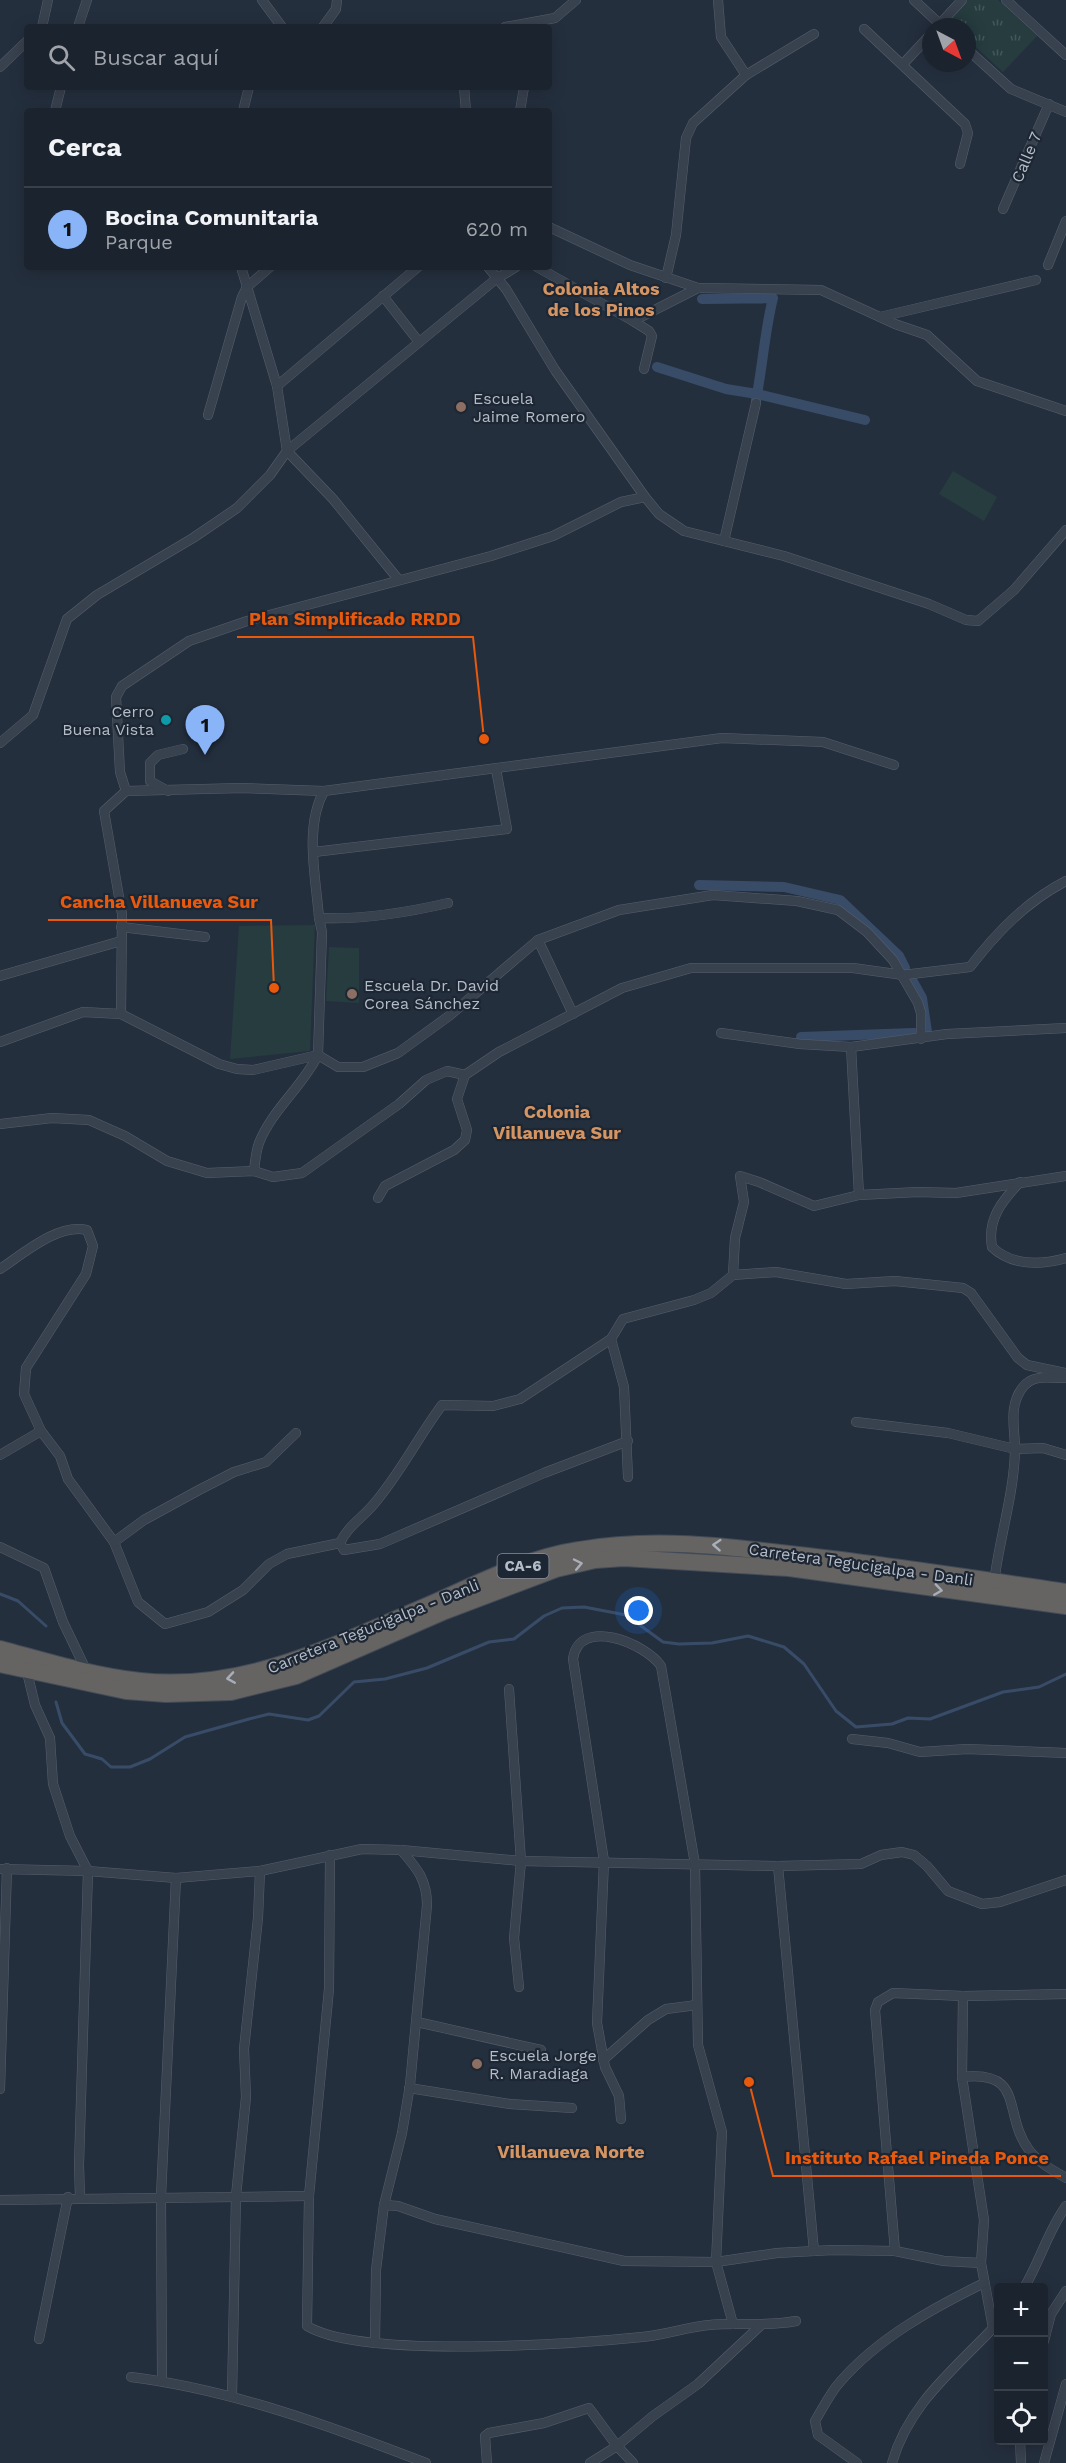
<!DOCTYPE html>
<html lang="es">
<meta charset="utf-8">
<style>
:root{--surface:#1b232e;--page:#282f3a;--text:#f1f3f6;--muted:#a0a4aa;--line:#39404a;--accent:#8ab4f8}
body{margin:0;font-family:"Work Sans",sans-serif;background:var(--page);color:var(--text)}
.controls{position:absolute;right:18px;bottom:18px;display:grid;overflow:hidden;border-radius:6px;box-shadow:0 3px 15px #0003}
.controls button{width:54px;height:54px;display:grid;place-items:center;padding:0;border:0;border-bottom:2px solid var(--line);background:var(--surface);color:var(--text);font:30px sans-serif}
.compass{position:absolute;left:922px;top:18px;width:54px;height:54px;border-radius:50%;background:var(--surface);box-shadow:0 3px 15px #0003;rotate:139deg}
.you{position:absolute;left:639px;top:1611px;width:21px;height:21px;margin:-15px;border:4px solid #fff;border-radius:50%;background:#1a73e8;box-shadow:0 0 0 9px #1a73e833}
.badge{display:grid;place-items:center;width:39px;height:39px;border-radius:50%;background:var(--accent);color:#111;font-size:20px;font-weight:700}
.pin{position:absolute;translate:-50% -50px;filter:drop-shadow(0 2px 3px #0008)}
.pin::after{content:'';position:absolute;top:32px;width:21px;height:18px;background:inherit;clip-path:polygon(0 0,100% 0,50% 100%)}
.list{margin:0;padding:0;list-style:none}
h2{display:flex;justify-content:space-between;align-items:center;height:78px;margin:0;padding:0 24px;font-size:26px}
h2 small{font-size:20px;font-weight:400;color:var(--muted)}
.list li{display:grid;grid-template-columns:39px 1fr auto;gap:18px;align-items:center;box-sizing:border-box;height:84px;padding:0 24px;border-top:2px solid var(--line)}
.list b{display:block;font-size:22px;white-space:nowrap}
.list p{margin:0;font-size:20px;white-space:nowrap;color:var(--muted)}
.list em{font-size:20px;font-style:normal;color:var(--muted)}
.icon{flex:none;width:33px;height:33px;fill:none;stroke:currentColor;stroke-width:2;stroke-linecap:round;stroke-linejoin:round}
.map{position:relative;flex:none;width:1066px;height:2463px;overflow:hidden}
.search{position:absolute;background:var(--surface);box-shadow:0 3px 15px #0003;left:24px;top:24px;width:528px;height:66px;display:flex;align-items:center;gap:15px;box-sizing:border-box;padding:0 21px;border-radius:6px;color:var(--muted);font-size:22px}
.panel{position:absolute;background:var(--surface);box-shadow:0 3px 15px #0003;left:24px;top:108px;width:528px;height:162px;border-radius:6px}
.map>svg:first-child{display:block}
.green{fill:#263c3f}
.park{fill:url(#park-tufts)}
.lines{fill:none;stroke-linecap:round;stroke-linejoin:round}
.stream{stroke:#394c67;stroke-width:3}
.canal{stroke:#394c67;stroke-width:10}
.minor-casing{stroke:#565f6c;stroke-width:10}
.trunk-casing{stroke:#434c59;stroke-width:18}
.minor{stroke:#38414e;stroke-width:9}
.trunk{stroke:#656462;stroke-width:16}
.oneway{stroke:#a8afba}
.education-dot{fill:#8d6e63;stroke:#1d2633;stroke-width:2}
.culture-dot{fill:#0f9aa8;stroke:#1d2633;stroke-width:2}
.labels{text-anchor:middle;stroke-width:4.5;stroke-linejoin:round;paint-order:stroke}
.shield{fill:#1d2633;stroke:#878f9c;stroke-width:1.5}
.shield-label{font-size:15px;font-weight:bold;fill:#b4bcc9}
.street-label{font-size:16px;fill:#b4bcc9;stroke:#1d2633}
.poi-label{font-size:16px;fill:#b4bcc9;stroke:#1d2633;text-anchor:start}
.neighbourhood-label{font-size:18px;font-weight:bold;fill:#d59563;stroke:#1d2633}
.leader{fill:none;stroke:#e8590c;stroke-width:2}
.callout-dot{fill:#e8590c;stroke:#1d2633;stroke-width:2}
.callout-label{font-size:18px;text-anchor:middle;font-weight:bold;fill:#e8590c;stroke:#1d2633;stroke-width:4.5;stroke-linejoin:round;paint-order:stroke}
</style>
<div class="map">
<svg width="1066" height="2463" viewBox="0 0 1066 2463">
<defs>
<pattern id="park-tufts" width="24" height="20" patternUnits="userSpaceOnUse" patternTransform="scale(1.5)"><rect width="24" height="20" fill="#263c3f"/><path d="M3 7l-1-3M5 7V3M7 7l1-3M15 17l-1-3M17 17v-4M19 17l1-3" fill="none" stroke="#435659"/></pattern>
</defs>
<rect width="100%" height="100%" fill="#242f3e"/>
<g class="green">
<path d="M953 471 997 497 984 521 939 494Z"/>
<path d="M315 925 310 1051 230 1059 239 926Z"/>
<path d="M329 947 359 948V1003L326 1001Z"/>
</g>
<path class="park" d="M968 0H998L1037 36 1003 72 967 39V27H954L948 22Z"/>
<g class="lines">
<g class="stream">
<path d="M0 1594 18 1601 46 1626"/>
<path d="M56 1702 62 1723 85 1754 102 1759 111 1767H130L150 1759 185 1737 249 1719 269 1714 308 1720 319 1716 354 1682 385 1679 427 1668 489 1642 514 1639 544 1616 562 1608 584 1607 626 1615 663 1642 679 1644 712 1643 748 1636 784 1647 804 1664 836 1711 856 1727 892 1724 908 1718 930 1719 1003 1692 1039 1687 1066 1674"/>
</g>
<g class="canal">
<path d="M657 367 726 389 757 394C763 362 765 330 773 298L702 299"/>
<path d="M756 400 757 394 865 420"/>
<path d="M699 885 784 887 840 900 899 956 905 968"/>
<path d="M912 980 922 998 927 1032H924"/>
<path d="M801 1037 914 1033"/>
</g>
<g class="minor-casing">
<g id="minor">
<path d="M262 0 282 27"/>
<path d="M718 0 721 37 746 75"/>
<path d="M914 0 943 27"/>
<path d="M1006 0 1066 55"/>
<path d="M42 27 48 0"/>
<path d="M78 27 87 0"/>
<path d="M323 27 336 9 337 0"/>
<path d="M505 27 555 18 576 0"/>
<path d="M937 27 962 0"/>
<path d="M864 29 965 124 968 133 960 164"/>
<path d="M967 49 1011 89 1066 112"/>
<path d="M903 64 931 34"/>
<path d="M0 67 27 41"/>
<path d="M464 87 466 111"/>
<path d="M55 111 61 87"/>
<path d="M243 111 249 87"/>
<path d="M520 111 524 87"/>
<path d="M1003 209 1049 104"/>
<path d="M549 227 630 265 698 288 821 290 895 324 927 335 977 381 1066 411"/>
<path d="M1048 265 1066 221"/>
<path d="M241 267 277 386 287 451 333 499 398 579"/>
<path d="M488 267 506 289 555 370 645 497 659 514 684 531 784 556 929 604 966 620 978 621 1014 590 1066 530"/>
<path d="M537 267 633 321 698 288"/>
<path d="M666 278 676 235 686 138 693 123 746 75 814 34"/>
<path d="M383 296 419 342"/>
<path d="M880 317 1036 280"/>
<path d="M633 321 649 331 652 336 644 369"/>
<path d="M277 386 418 267"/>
<path d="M208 415 242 297 247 287 270 267"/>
<path d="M645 497 621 502 553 536 491 556 247 621 189 641 122 686 116 697 120 772 126 791 242 788 324 791 722 738 823 742 894 765"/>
<path d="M724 541 756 403"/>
<path d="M0 743 33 715 67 619 97 595 193 538 237 508 270 475 287 451 496 279 516 267"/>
<path d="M168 791 150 781V763L158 755 183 749"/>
<path d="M314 852 507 829 496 769"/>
<path d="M319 918C363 920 405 913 448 903"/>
<path d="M121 927 205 937"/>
<path d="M538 940 573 1014"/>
<path d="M0 976 121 941"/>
<path d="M121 1014 122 914 104 811 126 791"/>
<path d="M721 1033 800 1044 851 1047 947 1034 1066 1028"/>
<path d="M0 1042 83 1012 121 1014 219 1064 237 1069 253 1070 318 1055 338 1067H363L398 1053 449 1016 538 940 619 910 713 895 797 901 838 910 867 932 893 960 918 1003 921 1013V1039"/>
<path d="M851 1047 859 1195"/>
<path d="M0 1124 52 1118 89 1120 125 1136 167 1161 207 1173 254 1171 273 1177 302 1173 399 1104 426 1080 447 1071 465 1075"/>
<path d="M254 1171C255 1162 256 1151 259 1143 272 1110 302 1087 318 1055L322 932 319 918C316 878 304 827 324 791"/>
<path d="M1020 1182C1002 1201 987 1219 992 1247 1012 1266 1041 1265 1066 1258"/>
<path d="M378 1198 385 1186 454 1150 465 1140 467 1130 457 1099 465 1075 499 1052 622 988 691 968H853L903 975 970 967C997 932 1027 901 1066 881"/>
<path d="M0 1269C23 1254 58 1223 87 1230L93 1246 86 1274 26 1368 24 1394 41 1431 60 1456 68 1479 114 1542 138 1602 165 1624 208 1612 243 1590 269 1564 287 1554 340 1543 344 1550 380 1544 544 1473 628 1441"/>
<path d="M733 1275 735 1238 744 1202 740 1176 759 1182 814 1206 859 1195 918 1192 956 1193 1066 1176"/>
<path d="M856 1422 948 1433 1015 1449 1043 1448 1066 1455"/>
<path d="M0 1455 41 1431"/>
<path d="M628 1477 624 1387 611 1339 623 1319 694 1300 711 1293 733 1275 776 1272 846 1284 895 1281 963 1288 971 1293 1018 1358 1027 1365 1066 1373"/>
<path d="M114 1542 144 1520 199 1490 234 1472 266 1462 296 1433"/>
<path d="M340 1543C347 1527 362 1518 373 1505 400 1474 418 1437 442 1405L493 1406 520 1399 611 1339"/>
<path d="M0 1547 44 1568 63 1622 87 1672"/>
<path d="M994 1583C999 1539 1014 1495 1015 1450 1015 1428 1008 1406 1023 1387 1034 1373 1050 1379 1066 1378"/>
<path d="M26 1668 35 1705 50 1738 53 1784 70 1836 88 1871 79 2165 80 2197"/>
<path d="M509 1689 521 1861 514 1938 519 1987"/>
<path d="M852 1739 888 1743 920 1752 967 1749 1066 1753"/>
<path d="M330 1855 329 1989 309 2196 307 2326C362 2359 573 2344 642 2337 665 2335 687 2327 709 2325 739 2322 766 2327 796 2321"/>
<path d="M778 1866 814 2251"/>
<path d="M0 1869 88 1871 176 1878 260 1871 362 1849 401 1850 521 1861 778 1866 861 1864 881 1855 902 1852 914 1855 927 1866 948 1891 982 1904 1000 1902 1066 1880"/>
<path d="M963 1996 962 2077 984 2220 981 2263 993 2328"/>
<path d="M417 2022 541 2050"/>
<path d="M603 2060 648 2020 666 2009 697 2005"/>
<path d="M962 2077C1026 2070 1002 2114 1029 2150 1038 2162 1052 2170 1066 2178"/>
<path d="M409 2088 510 2104 572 2108"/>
<path d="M0 2089 7 1868"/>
<path d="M621 2119 619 2096 605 2067 597 2023 604 1861 573 1659C579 1616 645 1643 661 1666L695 1864 698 2045 722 2132 716 2262 733 2324"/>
<path d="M0 2200 309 2196"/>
<path d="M384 2205 398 2206 435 2219 624 2261 716 2262 777 2253 833 2250 895 2251 944 2261 981 2263"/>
<path d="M895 2251 875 2010 878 2002 893 1993 963 1996 1066 1994"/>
<path d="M1024 2288C1040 2261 1048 2231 1066 2206"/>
<path d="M39 2339 68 2197"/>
<path d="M1044 2341 1051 2314 1066 2291"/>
<path d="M375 2343 376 2270 384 2205 402 2133 410 2085 427 1905C427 1880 417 1868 401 1850"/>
<path d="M131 2377C233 2390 330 2426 426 2463"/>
<path d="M162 2381 161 2196 176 1878"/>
<path d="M232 2396 236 2196 246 2097 244 2049 258 1918 260 1871"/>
<path d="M1020 2440 1021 2463"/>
<path d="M487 2463 485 2436 489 2433 544 2423 589 2408 617 2446 633 2463"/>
<path d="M590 2463 617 2446 653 2416 698 2384 760 2326"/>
<path d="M857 2463 818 2435 815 2421C823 2408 830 2393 840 2382 878 2338 933 2308 984 2283"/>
<path d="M892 2463C909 2403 956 2368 997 2324"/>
<path d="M1044 2463 1066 2384"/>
</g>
</g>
<g class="trunk-casing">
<g id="trunk">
<path d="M0 1649C45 1661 93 1676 140 1681 243 1692 332 1646 424 1607 473 1586 525 1558 579 1550 652 1537 725 1546 798 1555 888 1565 977 1579 1066 1592"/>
<path d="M0 1664 126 1691 166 1694 231 1692 296 1676 445 1611 556 1569 595 1560 624 1558 789 1568 1066 1606"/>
</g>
</g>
<use href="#minor" class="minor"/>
<use href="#trunk" class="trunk"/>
</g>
<defs><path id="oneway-chevron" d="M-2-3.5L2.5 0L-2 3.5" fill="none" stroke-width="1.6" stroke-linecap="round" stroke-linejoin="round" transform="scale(1.5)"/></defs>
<g class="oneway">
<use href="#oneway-chevron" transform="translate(717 1545) rotate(-176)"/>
<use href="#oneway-chevron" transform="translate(578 1564) rotate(-12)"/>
<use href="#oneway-chevron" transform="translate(938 1590) rotate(8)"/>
<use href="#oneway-chevron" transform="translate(231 1678) rotate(171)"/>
</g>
<g class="education-dot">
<circle cx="461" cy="407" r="6"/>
<circle cx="352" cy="994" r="6"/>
<circle cx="477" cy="2064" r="6"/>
</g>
<circle class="culture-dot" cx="166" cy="720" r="6"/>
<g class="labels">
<rect class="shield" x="497.5" y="1554" width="51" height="24" rx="4.5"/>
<g class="shield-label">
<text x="523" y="1571">CA-6</text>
</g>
<g class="street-label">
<text transform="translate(1026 157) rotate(-67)" y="6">Calle 7</text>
<text transform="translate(861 1564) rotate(8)" y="6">Carretera Tegucigalpa - Danli</text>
<text transform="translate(373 1626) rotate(-22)" y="6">Carretera Tegucigalpa - Danli</text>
</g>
<g class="poi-label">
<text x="473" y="404">Escuela<tspan x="473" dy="18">Jaime Romero</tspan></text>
<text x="154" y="717" text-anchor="end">Cerro<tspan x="154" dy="18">Buena Vista</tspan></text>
<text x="364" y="991">Escuela Dr. David<tspan x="364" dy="18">Corea Sánchez</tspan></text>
<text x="489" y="2061">Escuela Jorge<tspan x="489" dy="18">R. Maradiaga</tspan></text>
</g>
<g class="neighbourhood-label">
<text x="601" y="295">Colonia Altos<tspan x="601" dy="21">de los Pinos</tspan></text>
<text x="557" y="1118">Colonia<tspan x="557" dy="21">Villanueva Sur</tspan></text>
<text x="571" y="2158">Villanueva Norte</text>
</g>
</g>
<path class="leader" d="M484 739L473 637H237M274 988L271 920H48M749 2082L773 2176H1061"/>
<g class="callout-dot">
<circle cx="484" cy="739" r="6"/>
<circle cx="274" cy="988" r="6"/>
<circle cx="749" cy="2082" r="6"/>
</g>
<g class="callout-label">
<text x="355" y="625">Plan Simplificado RRDD</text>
<text x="159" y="908">Cancha Villanueva Sur</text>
<text x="917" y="2164">Instituto Rafael Pineda Ponce</text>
</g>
</svg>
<div class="controls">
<button>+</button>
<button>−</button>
<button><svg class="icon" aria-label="locate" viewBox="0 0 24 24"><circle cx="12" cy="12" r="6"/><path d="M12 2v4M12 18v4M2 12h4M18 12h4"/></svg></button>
</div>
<svg class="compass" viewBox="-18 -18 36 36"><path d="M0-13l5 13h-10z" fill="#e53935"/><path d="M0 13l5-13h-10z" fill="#a0a4aa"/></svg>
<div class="you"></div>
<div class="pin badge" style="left:205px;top:755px">1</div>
<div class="search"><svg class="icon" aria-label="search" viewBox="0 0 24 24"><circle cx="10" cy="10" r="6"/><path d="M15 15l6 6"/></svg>Buscar aquí</div>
<section class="panel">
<h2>Cerca<small></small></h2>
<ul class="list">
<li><span class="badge">1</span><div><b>Bocina Comunitaria</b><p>Parque</p></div><em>620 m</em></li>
</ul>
</section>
</div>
